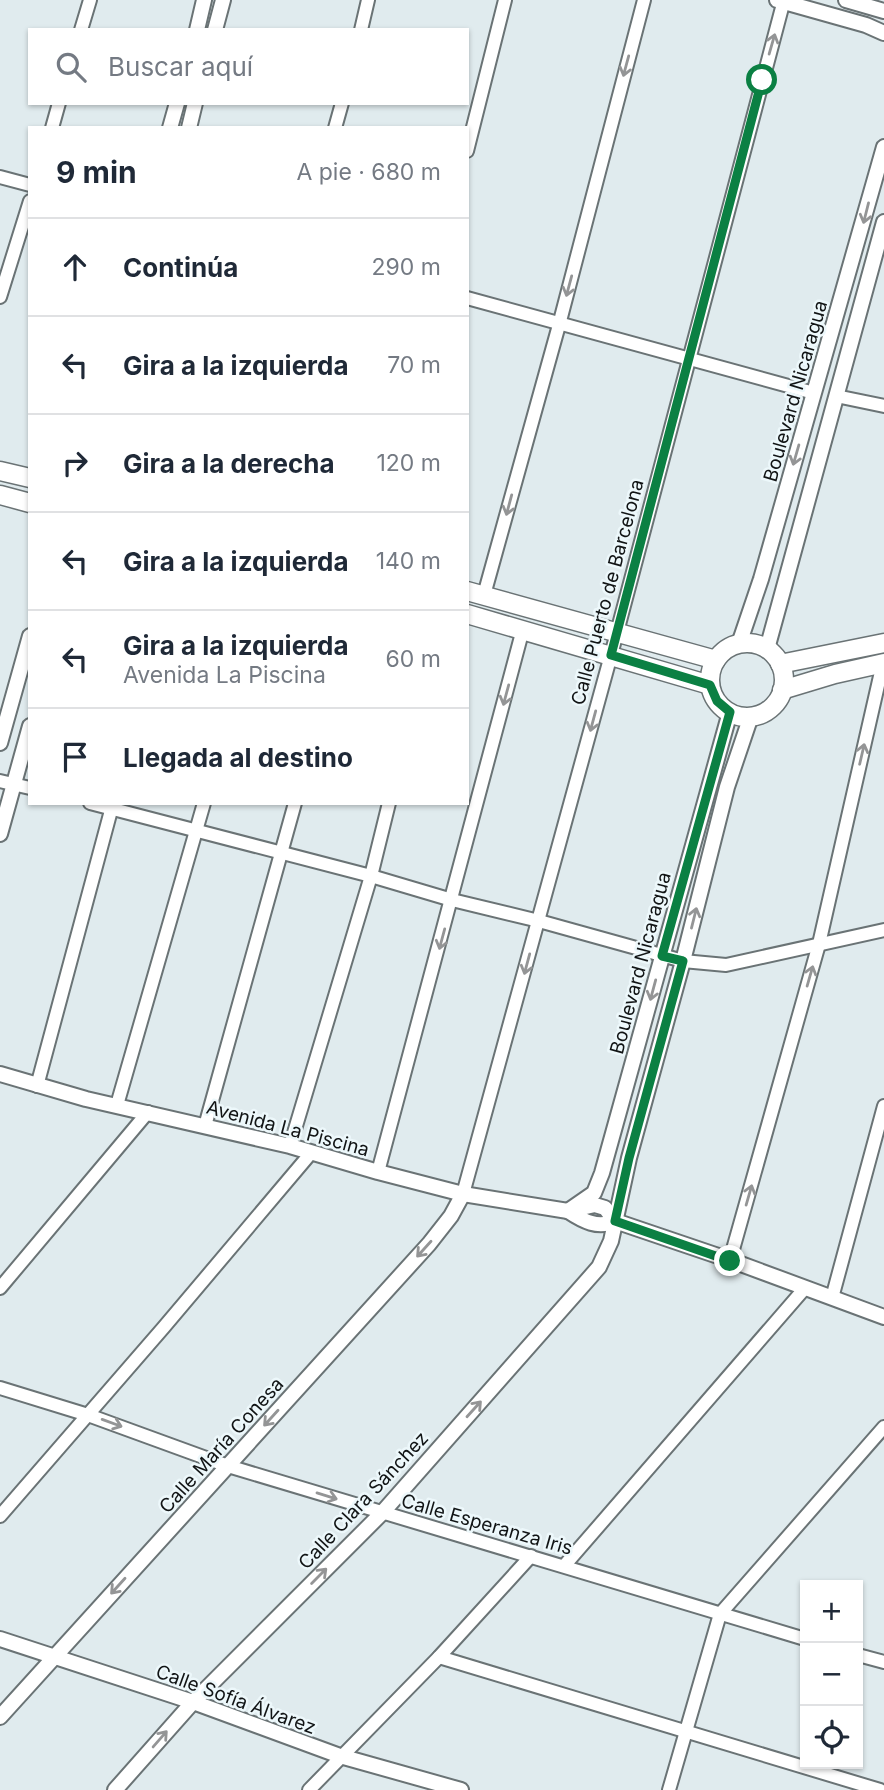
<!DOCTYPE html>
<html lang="es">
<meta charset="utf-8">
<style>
:root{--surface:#fff;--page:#f6f6f7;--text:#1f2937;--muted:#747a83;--line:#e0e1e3}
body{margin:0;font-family:Inter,sans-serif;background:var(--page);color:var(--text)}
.controls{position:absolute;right:21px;bottom:21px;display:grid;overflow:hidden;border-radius:0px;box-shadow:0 2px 5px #0004}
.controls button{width:63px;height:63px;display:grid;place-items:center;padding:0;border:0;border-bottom:2px solid var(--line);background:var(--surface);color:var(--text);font:35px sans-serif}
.stop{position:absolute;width:21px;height:21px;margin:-16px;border:5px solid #0b8043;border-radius:50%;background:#fff}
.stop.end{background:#0b8043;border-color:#fff;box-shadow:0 2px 7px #0008}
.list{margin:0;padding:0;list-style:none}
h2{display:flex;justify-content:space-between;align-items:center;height:91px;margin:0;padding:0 28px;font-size:30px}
h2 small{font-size:23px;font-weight:400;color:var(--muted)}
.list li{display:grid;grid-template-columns:46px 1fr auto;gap:21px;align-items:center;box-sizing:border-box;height:98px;padding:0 28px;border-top:2px solid var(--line)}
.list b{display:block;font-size:26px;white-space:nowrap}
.list p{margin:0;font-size:23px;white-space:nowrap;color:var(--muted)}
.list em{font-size:23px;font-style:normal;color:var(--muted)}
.icon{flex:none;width:38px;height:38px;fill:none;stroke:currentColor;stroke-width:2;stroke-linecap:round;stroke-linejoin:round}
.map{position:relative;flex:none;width:884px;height:1790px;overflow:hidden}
.search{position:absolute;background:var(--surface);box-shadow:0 2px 5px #0004;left:28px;top:28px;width:441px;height:77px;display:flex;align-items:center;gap:18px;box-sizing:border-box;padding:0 24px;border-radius:0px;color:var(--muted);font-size:26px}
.panel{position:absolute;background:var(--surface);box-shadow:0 2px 5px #0004;left:28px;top:126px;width:441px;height:679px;border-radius:0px}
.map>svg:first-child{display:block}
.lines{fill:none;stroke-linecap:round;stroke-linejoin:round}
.minor-casing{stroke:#6a7375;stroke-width:16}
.tertiary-casing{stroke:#6a7375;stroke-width:18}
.primary-casing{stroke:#6a7375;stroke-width:21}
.minor{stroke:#fff;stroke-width:12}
.tertiary{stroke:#fff;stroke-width:14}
.primary{stroke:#fff;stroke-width:18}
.oneway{stroke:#949596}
.route{stroke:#0b8043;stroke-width:9}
.labels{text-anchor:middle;stroke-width:5;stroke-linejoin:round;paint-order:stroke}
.street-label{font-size:19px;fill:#111415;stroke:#edf8fb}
</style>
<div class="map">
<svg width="884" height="1790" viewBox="0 0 884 1790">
<rect width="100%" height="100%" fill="#e0ebee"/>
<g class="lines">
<g class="minor-casing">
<g id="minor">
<path d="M81 30 90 0"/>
<path d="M361 30 368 0"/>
<path d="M52 128 59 103"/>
<path d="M335 128 342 103"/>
<path d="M467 151 505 0"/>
<path d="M0 177 30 185"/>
<path d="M0 297 30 201"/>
<path d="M467 298 814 393"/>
<path d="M836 396 884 406"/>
<path d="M484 595 559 325 644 0"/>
<path d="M0 781 30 788"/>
<path d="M90 803 371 876 452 900 539 921 683 961 726 965 884 930"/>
<path d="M37 1086 113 803"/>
<path d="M117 1105 204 803"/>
<path d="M205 1126 295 803"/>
<path d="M290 1146 371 876 389 803"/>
<path d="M378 1172 523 629"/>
<path d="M463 1194 611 655 784 0"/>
<path d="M730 1260 819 944 883 663"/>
<path d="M0 1288 148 1112"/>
<path d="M832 1298 884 1106"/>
<path d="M0 1388 88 1415 228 1466 805 1639"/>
<path d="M0 1516 164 1327 311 1153"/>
<path d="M564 1566 805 1288"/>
<path d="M858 1655 884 1662"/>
<path d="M439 1657 880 1790"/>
<path d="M309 1790 439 1657 531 1556"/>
<path d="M669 1790 720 1614 884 1427"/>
</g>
</g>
<g class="tertiary-casing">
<g id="tertiary">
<path d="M777 0 866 25 884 33"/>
<path d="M846 0 884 11"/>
<path d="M197 30 204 0"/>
<path d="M215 30 223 0"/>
<path d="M170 128 177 103"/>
<path d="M189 128 195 103"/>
<path d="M739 644 761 579 884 147"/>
<path d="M767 649 884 222"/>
<path d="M0 743 30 636"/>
<path d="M0 834 30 726"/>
<path d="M0 1074 86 1099 290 1146 378 1172 463 1194 568 1211 595 1205 605 1208 615 1221 730 1260 884 1317"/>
<path d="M615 1221C598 1229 583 1221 568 1211L594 1193 602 1173 730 712"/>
<path d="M0 1639 193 1702 340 1756 461 1790"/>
<path d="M0 1717 429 1244 451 1216 463 1194"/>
<path d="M115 1790 193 1702 382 1513 599 1267 611 1241 629 1158 683 961 727 787 751 716"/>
</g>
</g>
<g class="primary-casing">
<g id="primary">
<path d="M0 471 30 478"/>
<path d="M0 495 30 503"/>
<path d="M467 591 716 660"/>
<path d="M467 614 710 685"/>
<circle cx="747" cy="680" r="37"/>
<path d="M780 664 884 643"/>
<path d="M782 690 835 674 884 663"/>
</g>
</g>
<use href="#minor" class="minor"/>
<use href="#tertiary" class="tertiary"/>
<use href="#primary" class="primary"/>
</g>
<defs><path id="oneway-shaft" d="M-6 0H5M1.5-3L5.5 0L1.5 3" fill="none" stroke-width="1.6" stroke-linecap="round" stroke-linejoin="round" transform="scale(1.75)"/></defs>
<g class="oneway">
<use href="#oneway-shaft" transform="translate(772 44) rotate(-74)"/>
<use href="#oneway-shaft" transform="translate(626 66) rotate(105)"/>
<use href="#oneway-shaft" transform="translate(866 213) rotate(104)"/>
<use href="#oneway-shaft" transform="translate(569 286) rotate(105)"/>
<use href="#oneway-shaft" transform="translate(796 455) rotate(106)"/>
<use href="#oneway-shaft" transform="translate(509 505) rotate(105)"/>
<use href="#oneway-shaft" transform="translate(506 695) rotate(105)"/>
<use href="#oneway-shaft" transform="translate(593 721) rotate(105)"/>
<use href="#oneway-shaft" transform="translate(862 754) rotate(-77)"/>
<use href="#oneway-shaft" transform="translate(694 918) rotate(-76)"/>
<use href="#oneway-shaft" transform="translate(442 939) rotate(105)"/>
<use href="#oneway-shaft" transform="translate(527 964) rotate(105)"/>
<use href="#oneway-shaft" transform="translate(810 976) rotate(-74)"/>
<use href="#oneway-shaft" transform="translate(653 990) rotate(105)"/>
<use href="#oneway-shaft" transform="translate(749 1195) rotate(-74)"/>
<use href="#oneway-shaft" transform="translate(424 1249) rotate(132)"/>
<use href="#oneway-shaft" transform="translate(474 1409) rotate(-48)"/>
<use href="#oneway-shaft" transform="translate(271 1418) rotate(132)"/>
<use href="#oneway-shaft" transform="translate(112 1423) rotate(20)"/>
<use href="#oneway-shaft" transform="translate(327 1496) rotate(17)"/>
<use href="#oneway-shaft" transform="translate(319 1576) rotate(-45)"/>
<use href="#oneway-shaft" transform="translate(118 1586) rotate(132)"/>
<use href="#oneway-shaft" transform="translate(160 1739) rotate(-49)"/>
</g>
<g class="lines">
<path class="route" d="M730 1261 615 1221 629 1158 683 961 662 956 730 712 717 701 710 685 611 655 762 80"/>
</g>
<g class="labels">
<g class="street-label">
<text transform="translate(795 391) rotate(-74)" y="7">Boulevard Nicaragua</text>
<text transform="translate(607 592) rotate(-75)" y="7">Calle Puerto de Barcelona</text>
<text transform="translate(640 963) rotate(-75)" y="7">Boulevard Nicaragua</text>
<text transform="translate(288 1128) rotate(15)" y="7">Avenida La Piscina</text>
<text transform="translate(221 1445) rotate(-48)" y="7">Calle María Conesa</text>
<text transform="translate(363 1500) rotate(-47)" y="7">Calle Clara Sánchez</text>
<text transform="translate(487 1524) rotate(16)" y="7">Calle Esperanza Iris</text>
<text transform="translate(236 1699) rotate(20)" y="7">Calle Sofía Álvarez</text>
</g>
</g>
</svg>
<div class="controls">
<button>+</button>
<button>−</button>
<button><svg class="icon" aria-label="locate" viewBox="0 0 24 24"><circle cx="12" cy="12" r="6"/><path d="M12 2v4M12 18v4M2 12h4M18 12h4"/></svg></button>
</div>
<div class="stop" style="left:762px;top:80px"></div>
<div class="stop end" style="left:730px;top:1261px"></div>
<div class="search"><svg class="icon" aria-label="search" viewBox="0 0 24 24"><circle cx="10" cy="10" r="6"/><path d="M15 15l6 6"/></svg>Buscar aquí</div>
<section class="panel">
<h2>9 min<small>A pie · 680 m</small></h2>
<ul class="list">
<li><svg class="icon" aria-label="ahead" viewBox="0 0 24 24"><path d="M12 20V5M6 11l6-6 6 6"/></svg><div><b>Continúa</b></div><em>290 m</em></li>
<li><svg class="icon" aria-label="left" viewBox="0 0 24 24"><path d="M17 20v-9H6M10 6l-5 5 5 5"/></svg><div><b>Gira a la izquierda</b></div><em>70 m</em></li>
<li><svg class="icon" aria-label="right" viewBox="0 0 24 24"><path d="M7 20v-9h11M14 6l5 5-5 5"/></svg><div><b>Gira a la derecha</b></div><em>120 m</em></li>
<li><svg class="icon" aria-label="left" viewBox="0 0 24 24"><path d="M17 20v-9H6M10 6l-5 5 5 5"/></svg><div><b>Gira a la izquierda</b></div><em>140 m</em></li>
<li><svg class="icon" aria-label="left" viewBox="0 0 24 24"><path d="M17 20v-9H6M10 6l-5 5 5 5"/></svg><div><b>Gira a la izquierda</b><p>Avenida La Piscina</p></div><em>60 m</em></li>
<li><svg class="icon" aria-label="arrive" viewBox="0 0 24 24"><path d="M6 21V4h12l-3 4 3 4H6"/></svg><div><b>Llegada al destino</b></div></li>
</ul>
</section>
</div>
